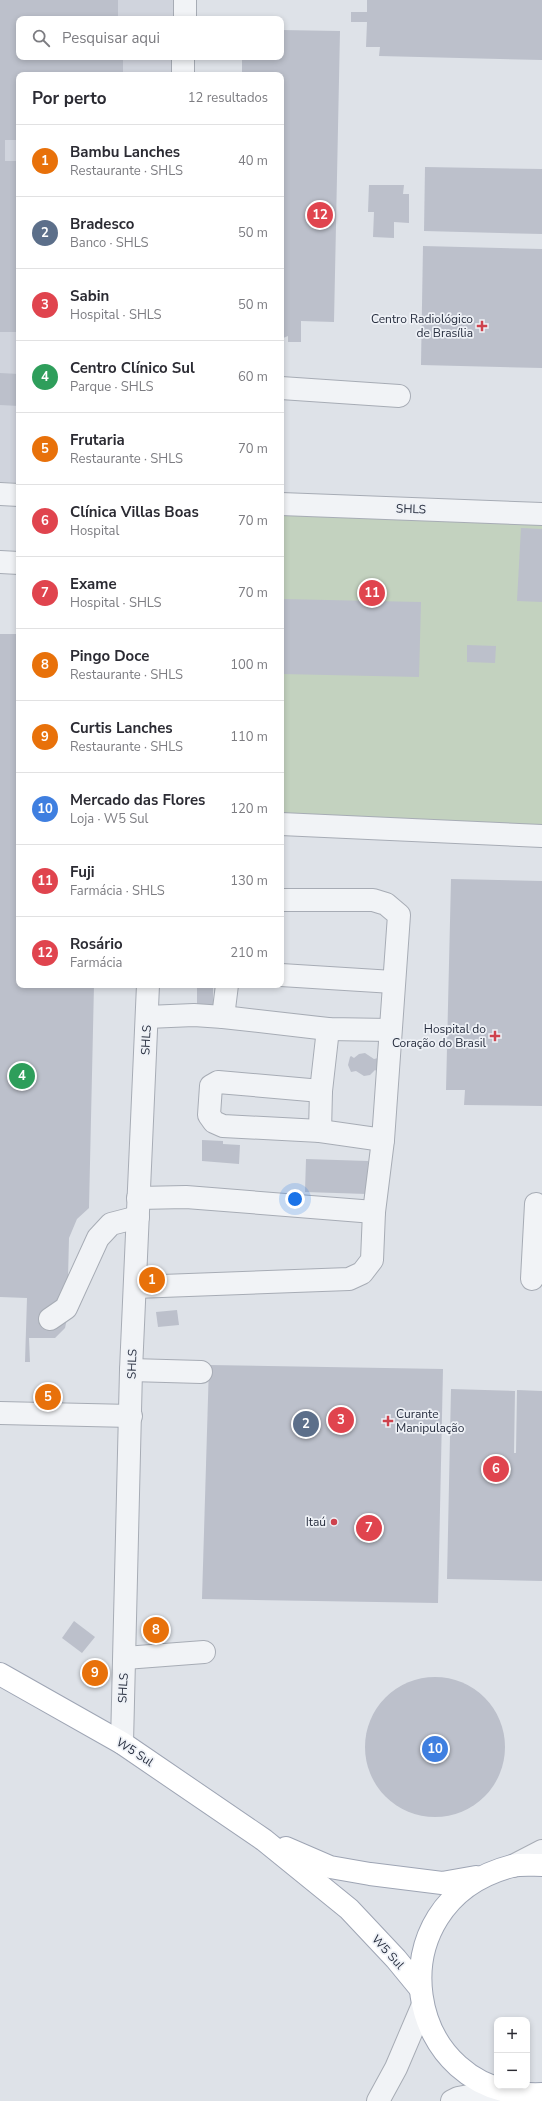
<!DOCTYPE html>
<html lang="pt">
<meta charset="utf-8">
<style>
:root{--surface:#fff;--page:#f2f2f3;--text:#2b2b33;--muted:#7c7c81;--line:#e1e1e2;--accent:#db2777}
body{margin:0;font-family:"Nunito Sans",sans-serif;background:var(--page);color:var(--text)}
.controls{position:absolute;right:12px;bottom:12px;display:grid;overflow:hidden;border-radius:8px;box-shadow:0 2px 6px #0003}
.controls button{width:36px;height:36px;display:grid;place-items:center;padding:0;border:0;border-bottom:1px solid var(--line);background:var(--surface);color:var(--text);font:20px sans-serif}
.you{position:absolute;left:295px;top:1199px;width:14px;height:14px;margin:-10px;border:3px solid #fff;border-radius:50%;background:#1a73e8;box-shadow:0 0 0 6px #1a73e833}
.badge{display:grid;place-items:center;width:26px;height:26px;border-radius:50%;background:var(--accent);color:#fff;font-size:13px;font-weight:700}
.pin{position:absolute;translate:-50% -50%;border:2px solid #fff;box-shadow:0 1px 4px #0006}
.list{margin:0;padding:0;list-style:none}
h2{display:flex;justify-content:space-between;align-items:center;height:52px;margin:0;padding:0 16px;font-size:17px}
h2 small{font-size:13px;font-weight:400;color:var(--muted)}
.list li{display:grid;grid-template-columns:26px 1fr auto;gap:12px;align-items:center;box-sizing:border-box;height:72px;padding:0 16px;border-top:1px solid var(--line)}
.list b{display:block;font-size:15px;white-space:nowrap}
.list p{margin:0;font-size:13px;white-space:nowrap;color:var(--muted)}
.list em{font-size:13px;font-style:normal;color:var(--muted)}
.icon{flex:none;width:22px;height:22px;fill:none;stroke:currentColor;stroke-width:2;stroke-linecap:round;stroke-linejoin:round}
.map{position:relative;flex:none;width:542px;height:2101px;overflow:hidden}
.search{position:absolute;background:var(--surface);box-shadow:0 2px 6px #0003;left:16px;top:16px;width:268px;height:44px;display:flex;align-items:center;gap:10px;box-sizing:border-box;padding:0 14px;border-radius:8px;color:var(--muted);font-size:15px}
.panel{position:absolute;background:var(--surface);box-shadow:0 2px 6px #0003;left:16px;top:72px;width:268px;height:916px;border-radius:8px}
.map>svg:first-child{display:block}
.built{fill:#d0d4dd}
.green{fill:#c3d2bf}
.building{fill:#bcc0cb}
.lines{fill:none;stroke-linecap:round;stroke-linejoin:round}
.minor-casing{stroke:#a7acb5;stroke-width:24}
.major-casing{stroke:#9ea5b4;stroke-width:24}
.minor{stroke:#f1f3f6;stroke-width:22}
.major{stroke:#fff;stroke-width:22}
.poi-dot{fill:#ce424d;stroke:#eef1f6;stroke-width:1.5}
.labels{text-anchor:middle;stroke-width:3.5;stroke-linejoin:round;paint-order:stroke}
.poi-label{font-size:12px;fill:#272e3f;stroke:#eef1f6;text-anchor:end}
.street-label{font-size:12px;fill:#272e3f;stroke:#eef1f6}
</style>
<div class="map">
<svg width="542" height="2101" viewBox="0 0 542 2101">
<rect width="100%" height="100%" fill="#dee2e8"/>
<path class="built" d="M0 0H190L189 19H19V57H188L187 75H19V483L0 482Z"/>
<path class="green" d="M281 504 542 514V831L281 819Z"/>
<g class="building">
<path d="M0 0H118V19H19V57H123V75H19V140H5V161H19V332H0Z"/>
<path d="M367 0H542V60L379 56 380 47H366L367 22H351V12H367Z"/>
<path d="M281 30 340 31 334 322 301 321V342H288V336L281 339V75H242V57H281Z"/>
<path d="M425 167 542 169V234L424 231Z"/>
<path d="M369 185H404L403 194H409V223L394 222V238L373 237 374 212H368Z"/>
<path d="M423 246 542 249V368L421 365Z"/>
<path d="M0 373 19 374V406L0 405Z"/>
<path d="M521 528 542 529V602L517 601Z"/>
<path d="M281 599 421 602 419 677 281 674Z"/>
<path d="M0 634H19V985H94L89 1208 77 1219 69 1238 67 1319 65 1328 55 1338H29L30 1362H25L27 1298 0 1297Z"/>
<path d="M467 645 496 646 495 663 467 662Z"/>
<path d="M451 879 542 881V1106L464 1105 465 1090H446Z"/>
<rect x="197" y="985" width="16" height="40"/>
<path d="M365 1053 374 1059 378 1058V1072L375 1070 370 1075 364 1076 356 1071 351 1072 348 1065 350 1057 351 1056 354 1058 359 1054Z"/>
<path d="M202 1140 223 1141V1144L240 1145 239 1164 202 1161Z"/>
<path d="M306 1159 368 1161 367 1194 305 1192Z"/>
<path d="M177 1310 179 1325 158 1327 156 1312Z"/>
<path d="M209 1365 443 1369 438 1603 202 1599Z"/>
<path d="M451 1389 515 1391 514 1453H516L517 1390 542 1391V1581L447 1579Z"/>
<path d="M74 1621 95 1637 82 1653 62 1638Z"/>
<circle cx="435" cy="1747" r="70"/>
</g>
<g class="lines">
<g class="minor-casing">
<g id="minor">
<path d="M185 19V0"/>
<path d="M183 75V57"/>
<path d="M281 388 399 396"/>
<path d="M0 494 19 495"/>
<path d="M281 504 542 514"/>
<path d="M0 562 19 563"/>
<path d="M281 824 542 836"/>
<path d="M281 975 393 982"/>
<path d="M147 1017 194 1015 223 1017 328 1029 390 1030"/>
<path d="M223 1017 227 985"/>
<path d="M321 1091 218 1082 211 1086 209 1115 214 1122 223 1126 320 1131 383 1140"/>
<path d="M320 1131 321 1091 328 1029"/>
<path d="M138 1198 186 1197 374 1212"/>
<path d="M532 1279 536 1204"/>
<path d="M135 1287 349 1279 362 1273 372 1260 374 1212 383 1140 399 915 386 904 373 900H281"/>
<path d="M50 1319 66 1308 98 1238 111 1224 138 1217"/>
<path d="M131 1370 201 1372"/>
<path d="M0 1413 131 1416"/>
<path d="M125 1658 204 1652"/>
<path d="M122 1743 131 1370 148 985"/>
<path d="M513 1866 542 1851"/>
<path d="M378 2101 396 2068 422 2007"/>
<path d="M452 2101 458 2098 501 2090"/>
</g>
</g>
<g class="major-casing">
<g id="major">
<path d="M0 1674 122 1743 264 1840 349 1909 396 1959 419 1987"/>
<path d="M286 1848 330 1867 370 1874 442 1883 476 1877"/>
<path d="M542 1865C532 1865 521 1864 512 1866 372 1902 401 2100 542 2094"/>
</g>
</g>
<use href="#minor" class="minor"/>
<use href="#major" class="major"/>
</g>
<g class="poi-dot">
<path d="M480 320h4v4h4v4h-4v4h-4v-4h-4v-4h4z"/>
<path d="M493 1030h4v4h4v4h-4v4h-4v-4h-4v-4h4z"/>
<path d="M386 1415h4v4h4v4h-4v4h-4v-4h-4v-4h4z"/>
<circle cx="334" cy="1522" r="4"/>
</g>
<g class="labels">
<g class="poi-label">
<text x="473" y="323">Centro Radiológico<tspan x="473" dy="14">de Brasília</tspan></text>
<text x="486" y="1033">Hospital do<tspan x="486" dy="14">Coração do Brasil</tspan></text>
<text x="396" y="1418" text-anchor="start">Curante<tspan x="396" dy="14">Manipulação</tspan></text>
<text x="326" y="1526">Itaú</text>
</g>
<g class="street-label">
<text transform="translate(411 509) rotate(2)" y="4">SHLS</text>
<text transform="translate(146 1040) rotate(-87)" y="4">SHLS</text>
<text transform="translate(132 1364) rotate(-88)" y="4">SHLS</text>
<text transform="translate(123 1688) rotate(-87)" y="4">SHLS</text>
<text transform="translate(135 1752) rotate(33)" y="4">W5 Sul</text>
<text transform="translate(388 1952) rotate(48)" y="4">W5 Sul</text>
</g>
</g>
</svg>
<div class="controls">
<button>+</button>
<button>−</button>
</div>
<div class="you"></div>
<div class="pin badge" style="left:152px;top:1280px;background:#e8710a">1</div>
<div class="pin badge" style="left:306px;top:1424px;background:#5c6f8a">2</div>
<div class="pin badge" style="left:341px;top:1420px;background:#e0444e">3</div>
<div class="pin badge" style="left:22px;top:1076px;background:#2e9e5b">4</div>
<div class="pin badge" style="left:48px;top:1397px;background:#e8710a">5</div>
<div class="pin badge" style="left:496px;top:1469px;background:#e0444e">6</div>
<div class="pin badge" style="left:369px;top:1528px;background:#e0444e">7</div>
<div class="pin badge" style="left:156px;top:1630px;background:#e8710a">8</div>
<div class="pin badge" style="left:95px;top:1673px;background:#e8710a">9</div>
<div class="pin badge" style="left:435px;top:1749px;background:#3f7fe0">10</div>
<div class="pin badge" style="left:372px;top:593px;background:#e0444e">11</div>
<div class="pin badge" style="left:320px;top:215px;background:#e0444e">12</div>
<div class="search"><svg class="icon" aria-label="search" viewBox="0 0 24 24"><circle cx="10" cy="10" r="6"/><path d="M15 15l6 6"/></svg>Pesquisar aqui</div>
<section class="panel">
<h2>Por perto<small>12 resultados</small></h2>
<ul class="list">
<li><span class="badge" style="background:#e8710a">1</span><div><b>Bambu Lanches</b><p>Restaurante · SHLS</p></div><em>40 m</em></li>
<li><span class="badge" style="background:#5c6f8a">2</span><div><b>Bradesco</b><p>Banco · SHLS</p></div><em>50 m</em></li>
<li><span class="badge" style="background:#e0444e">3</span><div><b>Sabin</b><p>Hospital · SHLS</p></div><em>50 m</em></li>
<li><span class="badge" style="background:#2e9e5b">4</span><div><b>Centro Clínico Sul</b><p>Parque · SHLS</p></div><em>60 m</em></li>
<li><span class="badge" style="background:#e8710a">5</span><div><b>Frutaria</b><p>Restaurante · SHLS</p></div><em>70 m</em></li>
<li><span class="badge" style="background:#e0444e">6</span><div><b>Clínica Villas Boas</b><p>Hospital</p></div><em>70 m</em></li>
<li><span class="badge" style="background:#e0444e">7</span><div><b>Exame</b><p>Hospital · SHLS</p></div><em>70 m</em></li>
<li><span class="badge" style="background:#e8710a">8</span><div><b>Pingo Doce</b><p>Restaurante · SHLS</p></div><em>100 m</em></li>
<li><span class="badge" style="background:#e8710a">9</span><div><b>Curtis Lanches</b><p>Restaurante · SHLS</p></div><em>110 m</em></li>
<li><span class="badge" style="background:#3f7fe0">10</span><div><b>Mercado das Flores</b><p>Loja · W5 Sul</p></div><em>120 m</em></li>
<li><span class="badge" style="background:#e0444e">11</span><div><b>Fuji</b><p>Farmácia · SHLS</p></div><em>130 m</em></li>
<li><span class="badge" style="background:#e0444e">12</span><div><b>Rosário</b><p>Farmácia</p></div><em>210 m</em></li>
</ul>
</section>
</div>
